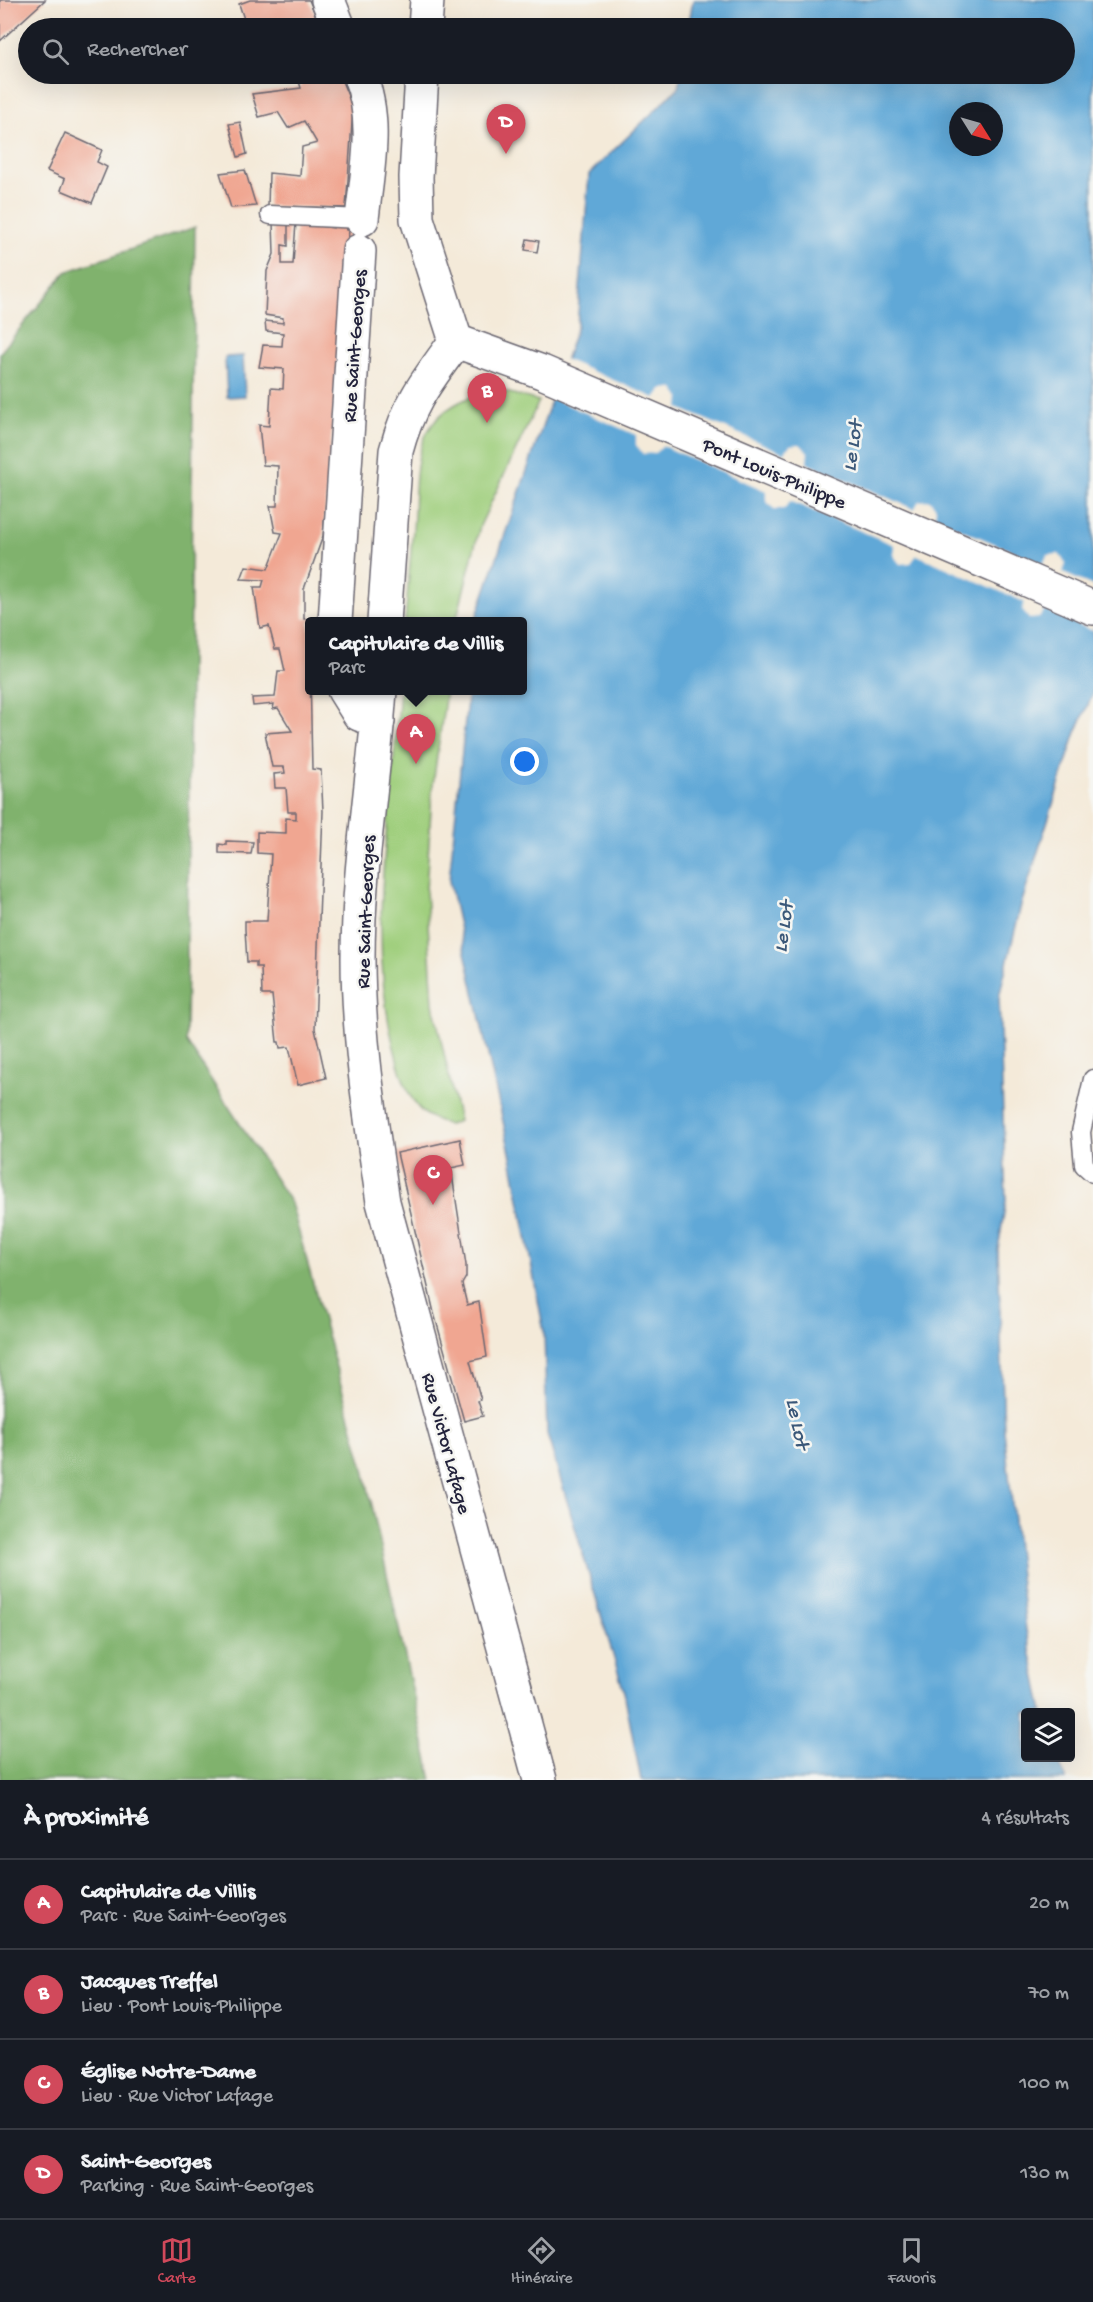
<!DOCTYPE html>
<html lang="fr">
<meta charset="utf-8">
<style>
:root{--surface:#171b24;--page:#20242c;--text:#f1f3f6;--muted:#9ea1a6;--line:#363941;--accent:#d1495b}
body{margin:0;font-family:"Gochi Hand",sans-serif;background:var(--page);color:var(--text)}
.controls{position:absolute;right:18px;bottom:18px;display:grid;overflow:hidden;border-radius:6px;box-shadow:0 6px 24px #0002}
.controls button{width:54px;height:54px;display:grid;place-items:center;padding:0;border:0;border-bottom:2px solid var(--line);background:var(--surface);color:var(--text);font:30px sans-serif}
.compass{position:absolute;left:949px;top:102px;width:54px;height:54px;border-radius:50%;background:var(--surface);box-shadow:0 6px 24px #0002;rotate:127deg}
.you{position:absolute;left:525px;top:762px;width:21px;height:21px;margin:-15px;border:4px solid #fff;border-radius:50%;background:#1a73e8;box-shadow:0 0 0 9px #1a73e833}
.badge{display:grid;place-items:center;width:39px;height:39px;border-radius:50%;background:var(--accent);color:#fff;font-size:20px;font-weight:700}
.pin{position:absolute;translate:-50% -50px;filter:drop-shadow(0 2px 3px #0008)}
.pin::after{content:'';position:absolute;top:32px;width:21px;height:18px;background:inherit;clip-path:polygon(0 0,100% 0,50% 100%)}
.popup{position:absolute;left:305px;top:617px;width:222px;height:78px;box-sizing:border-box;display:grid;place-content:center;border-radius:6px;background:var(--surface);filter:drop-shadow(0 2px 4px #0005);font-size:20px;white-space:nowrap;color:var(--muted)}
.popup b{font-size:22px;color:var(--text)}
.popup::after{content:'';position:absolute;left:50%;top:100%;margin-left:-12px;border:12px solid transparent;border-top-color:var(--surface)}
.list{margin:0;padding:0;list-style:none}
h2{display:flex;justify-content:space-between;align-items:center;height:78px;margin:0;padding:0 24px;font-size:26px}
h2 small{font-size:20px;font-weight:400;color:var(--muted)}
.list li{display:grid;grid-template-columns:39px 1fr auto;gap:18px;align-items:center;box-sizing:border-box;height:90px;padding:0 24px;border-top:2px solid var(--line)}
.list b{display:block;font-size:22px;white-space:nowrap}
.list p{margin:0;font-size:20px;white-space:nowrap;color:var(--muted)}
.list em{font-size:20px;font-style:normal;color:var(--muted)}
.icon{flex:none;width:33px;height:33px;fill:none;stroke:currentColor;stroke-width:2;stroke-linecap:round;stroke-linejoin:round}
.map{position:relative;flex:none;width:1093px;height:1780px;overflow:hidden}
.search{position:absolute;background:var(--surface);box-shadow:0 6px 24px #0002;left:18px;right:18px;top:18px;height:66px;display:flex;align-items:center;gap:15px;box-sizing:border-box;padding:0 21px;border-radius:33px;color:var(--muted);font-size:22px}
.sheet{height:438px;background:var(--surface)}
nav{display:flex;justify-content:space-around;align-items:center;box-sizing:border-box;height:84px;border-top:2px solid var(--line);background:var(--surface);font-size:16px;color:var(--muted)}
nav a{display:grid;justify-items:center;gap:3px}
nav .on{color:var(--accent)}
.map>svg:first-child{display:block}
.green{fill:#a0cf7e;stroke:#61785c;stroke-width:1.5}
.forest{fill:#80b26d;stroke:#516a54;stroke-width:1.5}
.water{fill:#61a8d7;stroke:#426589;stroke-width:1.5;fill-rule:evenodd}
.pier{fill:#f4ead9}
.building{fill:#f0a691}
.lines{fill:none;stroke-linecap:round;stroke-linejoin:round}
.lane-casing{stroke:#6c6872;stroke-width:21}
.street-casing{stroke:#6c6872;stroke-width:36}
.primary-casing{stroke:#6c6872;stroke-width:36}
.lane{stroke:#fff;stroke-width:18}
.street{stroke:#fff;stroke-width:33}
.primary{stroke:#fff;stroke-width:33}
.labels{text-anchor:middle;stroke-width:5;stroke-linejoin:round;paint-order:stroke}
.street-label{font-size:20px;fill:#22223b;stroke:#f6f6f2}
.water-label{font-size:21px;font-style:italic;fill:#3b5879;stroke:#f6f6f2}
</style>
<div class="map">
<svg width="1093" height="1780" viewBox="0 0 1093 1780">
<rect width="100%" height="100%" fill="#f6f6f2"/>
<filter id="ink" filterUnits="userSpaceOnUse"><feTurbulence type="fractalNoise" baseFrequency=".0167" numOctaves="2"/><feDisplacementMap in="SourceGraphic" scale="12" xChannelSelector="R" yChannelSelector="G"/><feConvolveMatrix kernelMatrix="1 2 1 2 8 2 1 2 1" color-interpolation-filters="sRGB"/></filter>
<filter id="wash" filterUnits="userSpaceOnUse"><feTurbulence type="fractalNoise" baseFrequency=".008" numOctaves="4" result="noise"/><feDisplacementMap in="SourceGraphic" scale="24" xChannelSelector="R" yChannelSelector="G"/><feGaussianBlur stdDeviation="1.35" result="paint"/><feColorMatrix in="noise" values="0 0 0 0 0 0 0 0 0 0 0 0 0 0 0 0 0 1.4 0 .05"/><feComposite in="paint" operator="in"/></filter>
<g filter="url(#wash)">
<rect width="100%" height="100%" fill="#f4ead9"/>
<g class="green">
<path d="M488 391 506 392 539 401 480 526 456 621H405C408 591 410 560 413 530 416 498 412 459 428 431 441 408 465 398 488 391Z"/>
<path d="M400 691H446L432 792 426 891 433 1004 459 1121 448 1125C437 1120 424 1116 417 1106 406 1092 400 1072 396 1055 364 937 392 810 400 691Z"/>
</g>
<path class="forest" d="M195 227 186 1041 291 1203 364 1469 432 1780H0V353L66 272Z"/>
<g class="water">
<path d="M693 0H1093V693L1075 735 1021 905 999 997 1006 1201 998 1249 1004 1430 1026 1630 1043 1712H1026V1758H1057L1066 1780H641L624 1692 547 1434 544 1332 511 1157 449 881 468 691 522 690V622L475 621 577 326 589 174 678 88 681 74H1064V28H688ZM958 111H994V147H958Z"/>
<path d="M243 356 245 396 227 397 225 357Z"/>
</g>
<path class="pier" d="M562 358 655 398 662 389 673 388 680 397 679 408 784 453 790 445 800 444 808 452 807 463 914 509 919 501 930 500 936 508 935 518 1042 564 1048 555 1059 554 1066 563 1063 573 1093 586V631L1045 610 1039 618 1029 619 1022 610 1024 602 917 555 911 563 900 564 893 555 894 545 790 501 784 509H774L766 501V491L663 446 655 453 643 454 636 445V435L549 397Z"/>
<g id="blocks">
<g class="building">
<path d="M0 0H45L0 41Z"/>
<path d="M250 0H309L321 28H232L231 24 244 19 239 4Z"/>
<path d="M246 74H276L249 82Z"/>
<path d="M297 74H339L353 108 346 208 268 206 269 173 300 176 302 147 317 143 304 121 288 128 278 112 259 117 252 94 301 88Z"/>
<path d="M240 122 247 154 238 157 229 124Z"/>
<path d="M65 133 102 150 97 162 107 167 92 203 61 190 65 179 47 171Z"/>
<path d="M245 170 256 206 231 208 220 173Z"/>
<path d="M273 222H288V246L282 245V264H293L296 223 333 228V222L346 224V230H349L323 536 304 589V619L318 618V621H309L312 769 321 770 323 811 315 1029 326 1078 298 1085 289 1047 280 1048 279 1042H277L272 995H262L261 967H256V962H247L245 929V921H267L271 854 257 853V832L286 833V818L296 819V812H288L286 788H275L274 774 285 773 284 767H272L265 733 292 731 278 708 273 709 274 704 253 706 252 698 275 697 278 671H285L280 649H275L269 626 260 628 254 587H262L264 580 241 579 246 566 268 569 282 533 275 532 270 506H277L278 466 263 465 259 425 269 426 271 388 283 389 284 369 259 367 263 345 282 346 283 333 266 331 265 321 283 323V318L265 315 267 271 274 254Z"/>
<path d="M527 239 539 241 537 252 525 250Z"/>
<path d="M226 841 253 842 251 854 219 853V844L226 845Z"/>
<path d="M460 1139 465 1165 451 1168 466 1265V1277L462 1284 467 1305 479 1302 487 1357 470 1361 481 1400 478 1401 483 1416 464 1421 434 1313 397 1153Z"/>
</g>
</g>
</g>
<g filter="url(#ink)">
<use href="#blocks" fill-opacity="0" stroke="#6c6872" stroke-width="1.5"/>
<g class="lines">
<g class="lane-casing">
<g id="lane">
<path d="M270 215 362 219 361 228"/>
<path d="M1093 1079 1081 1132 1084 1165 1093 1173"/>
</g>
</g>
<g class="street-casing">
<g id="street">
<path d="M328 0 339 28"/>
<path d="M359 74C379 120 367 171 362 219"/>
<path d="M335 622 359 251"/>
<path d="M344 690 359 714 378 721"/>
</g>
</g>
<g class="primary-casing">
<g id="primary">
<path d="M425 28 427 0"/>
<path d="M422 74 416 177 417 219 456 341"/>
<path d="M456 341 542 372 1093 608"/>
<path d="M384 622 396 451C409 402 427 381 456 341"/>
<path d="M380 690C374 779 358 869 358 958 358 1039 371 1121 383 1202L540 1780"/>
</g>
</g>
<use href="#lane" class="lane"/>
<use href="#street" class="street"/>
<use href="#primary" class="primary"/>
</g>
</g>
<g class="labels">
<g class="street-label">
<text transform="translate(353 346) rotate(-86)" y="7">Rue Saint-Georges</text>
<text transform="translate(775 472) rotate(23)" y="7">Pont Louis-Philippe</text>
<text transform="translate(364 912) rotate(-88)" y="7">Rue Saint-Georges</text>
<text transform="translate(448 1443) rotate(75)" y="7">Rue Victor Lafage</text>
</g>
<g class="water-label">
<text transform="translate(851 446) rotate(-82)" y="7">Le Lot</text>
<text transform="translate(782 927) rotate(-82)" y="7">Le Lot</text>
<text transform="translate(799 1423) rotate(78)" y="7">Le Lot</text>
</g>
</g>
</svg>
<div class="controls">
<button><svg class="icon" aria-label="layers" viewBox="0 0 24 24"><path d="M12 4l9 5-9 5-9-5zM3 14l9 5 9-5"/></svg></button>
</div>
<svg class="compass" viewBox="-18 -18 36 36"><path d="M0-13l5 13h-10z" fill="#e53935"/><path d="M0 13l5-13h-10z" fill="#9ea1a6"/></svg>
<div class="you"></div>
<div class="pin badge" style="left:416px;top:764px">A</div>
<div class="popup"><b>Capitulaire de Villis</b>Parc</div>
<div class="pin badge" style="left:487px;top:423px">B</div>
<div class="pin badge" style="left:433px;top:1205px">C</div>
<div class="pin badge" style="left:506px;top:154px">D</div>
<div class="search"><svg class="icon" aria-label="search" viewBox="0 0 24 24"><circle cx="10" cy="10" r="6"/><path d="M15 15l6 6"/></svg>Rechercher</div>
</div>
<section class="sheet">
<h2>À proximité<small>4 résultats</small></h2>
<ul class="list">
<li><span class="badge">A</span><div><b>Capitulaire de Villis</b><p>Parc · Rue Saint-Georges</p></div><em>20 m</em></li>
<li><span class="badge">B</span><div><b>Jacques Treffel</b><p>Lieu · Pont Louis-Philippe</p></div><em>70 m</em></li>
<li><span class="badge">C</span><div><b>Église Notre-Dame</b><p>Lieu · Rue Victor Lafage</p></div><em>100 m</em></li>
<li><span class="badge">D</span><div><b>Saint-Georges</b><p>Parking · Rue Saint-Georges</p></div><em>130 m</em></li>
</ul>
</section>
<nav>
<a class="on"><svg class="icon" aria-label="map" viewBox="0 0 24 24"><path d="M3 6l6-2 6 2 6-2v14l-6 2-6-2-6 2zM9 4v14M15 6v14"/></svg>Carte</a>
<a><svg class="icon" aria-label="directions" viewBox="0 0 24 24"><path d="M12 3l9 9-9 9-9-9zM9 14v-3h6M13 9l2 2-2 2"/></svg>Itinéraire</a>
<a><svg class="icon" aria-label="saved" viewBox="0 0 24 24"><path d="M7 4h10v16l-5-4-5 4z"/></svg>Favoris</a>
</nav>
